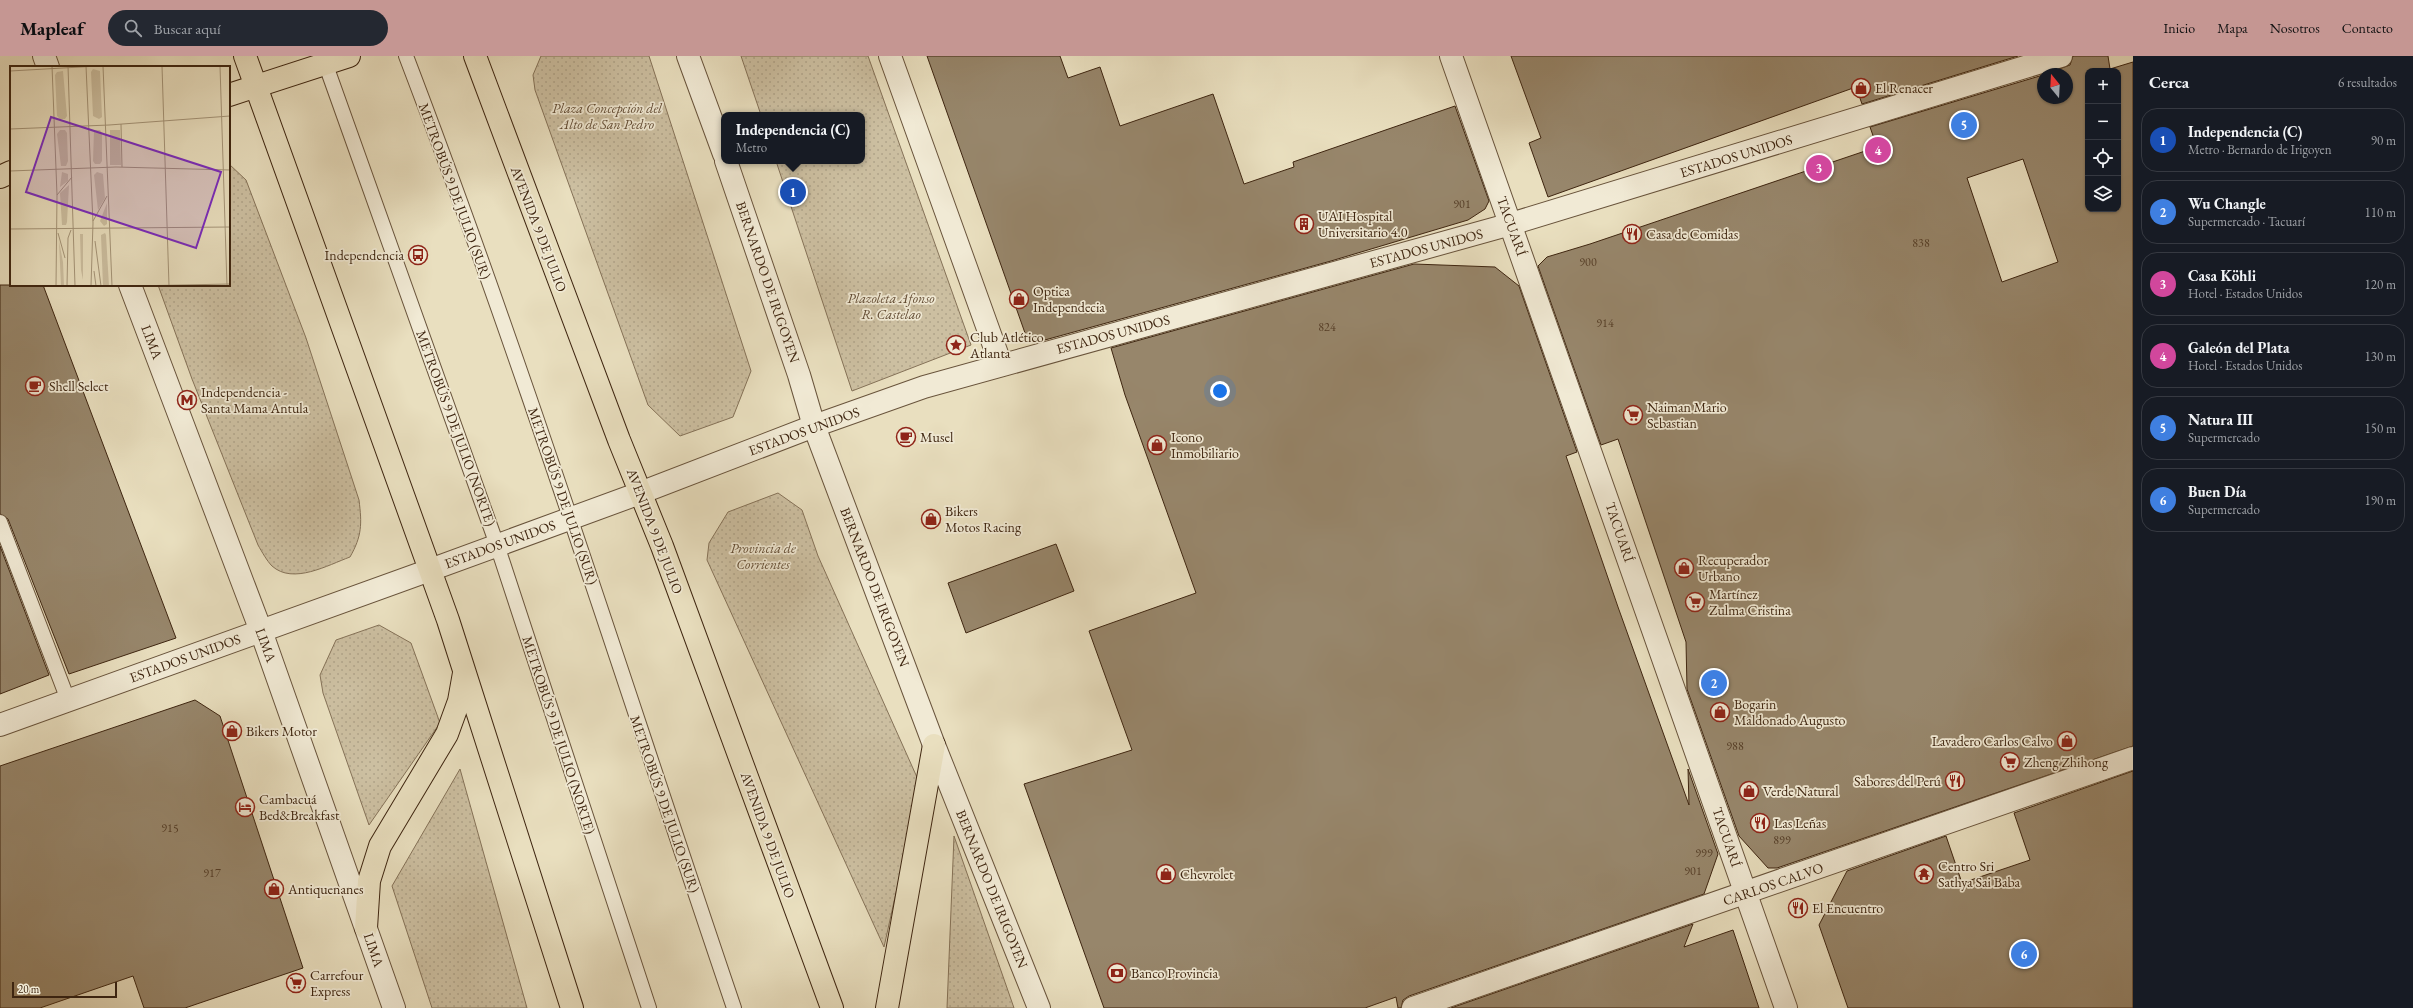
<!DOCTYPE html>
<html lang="es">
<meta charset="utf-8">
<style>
:root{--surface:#171b24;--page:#242831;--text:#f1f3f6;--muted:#9ea1a6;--line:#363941;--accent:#c59692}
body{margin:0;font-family:"EB Garamond",serif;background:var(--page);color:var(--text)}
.controls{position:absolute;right:12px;top:12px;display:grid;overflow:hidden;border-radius:8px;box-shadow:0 1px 3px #0004}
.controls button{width:36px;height:36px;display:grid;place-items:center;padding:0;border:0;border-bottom:1px solid var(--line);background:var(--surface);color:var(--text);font:20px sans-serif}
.compass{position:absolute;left:2037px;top:12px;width:36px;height:36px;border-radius:50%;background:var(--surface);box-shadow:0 1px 3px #0004;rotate:342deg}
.scale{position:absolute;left:12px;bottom:10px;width:105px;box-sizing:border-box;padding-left:4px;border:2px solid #3e2510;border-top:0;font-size:11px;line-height:14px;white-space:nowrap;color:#3e2510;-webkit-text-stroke:3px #f1ead5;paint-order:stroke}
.you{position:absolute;left:1220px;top:335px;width:14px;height:14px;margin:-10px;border:3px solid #fff;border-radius:50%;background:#1a73e8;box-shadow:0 0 0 6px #1a73e833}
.badge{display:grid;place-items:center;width:26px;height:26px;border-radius:50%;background:var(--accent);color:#fff;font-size:13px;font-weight:700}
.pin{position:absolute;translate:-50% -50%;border:2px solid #fff;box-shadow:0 1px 4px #0006}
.popup{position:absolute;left:721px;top:56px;width:144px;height:52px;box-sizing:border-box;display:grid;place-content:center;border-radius:8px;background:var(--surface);filter:drop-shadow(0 1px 3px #0005);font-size:13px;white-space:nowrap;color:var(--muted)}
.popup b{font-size:15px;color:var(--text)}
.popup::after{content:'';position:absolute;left:50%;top:100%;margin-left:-8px;border:8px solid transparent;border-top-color:var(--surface)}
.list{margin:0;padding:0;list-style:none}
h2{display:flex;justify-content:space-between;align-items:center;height:52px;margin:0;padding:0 16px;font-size:17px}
h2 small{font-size:13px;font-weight:400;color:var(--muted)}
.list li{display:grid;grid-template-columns:26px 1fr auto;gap:12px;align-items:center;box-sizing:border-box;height:64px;margin:0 8px 8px;padding:0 8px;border:1px solid var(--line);border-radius:16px}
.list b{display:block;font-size:15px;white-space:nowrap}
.list p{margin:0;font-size:13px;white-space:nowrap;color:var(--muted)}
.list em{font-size:13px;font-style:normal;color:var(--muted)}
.icon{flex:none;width:22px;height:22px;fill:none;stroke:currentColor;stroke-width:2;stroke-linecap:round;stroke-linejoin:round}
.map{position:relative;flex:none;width:2133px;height:952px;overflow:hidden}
header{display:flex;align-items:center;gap:24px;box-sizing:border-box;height:56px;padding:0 20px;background:var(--accent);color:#111}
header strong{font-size:19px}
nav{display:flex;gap:22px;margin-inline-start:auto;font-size:14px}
.search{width:280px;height:36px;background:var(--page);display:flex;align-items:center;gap:10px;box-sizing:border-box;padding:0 14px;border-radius:22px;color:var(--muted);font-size:15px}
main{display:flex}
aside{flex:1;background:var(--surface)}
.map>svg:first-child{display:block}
.grass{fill:url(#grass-dots);stroke:#857258}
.building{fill:#97866b;stroke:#3e2510;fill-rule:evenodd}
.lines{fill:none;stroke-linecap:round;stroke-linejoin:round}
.service-casing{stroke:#69543c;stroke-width:16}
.minor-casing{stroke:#69543c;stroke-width:24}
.tertiary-casing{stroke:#69543c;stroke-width:24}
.primary-casing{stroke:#3e2510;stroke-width:24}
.trunk-casing{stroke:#3e2510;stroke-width:24}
.service{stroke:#f1ead5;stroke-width:14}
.minor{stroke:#f1ead5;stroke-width:22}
.tertiary{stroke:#f1ead5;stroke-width:22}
.primary{stroke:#e9dfbf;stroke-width:22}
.trunk{stroke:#e9dfbf;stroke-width:22}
.labels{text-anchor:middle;stroke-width:3.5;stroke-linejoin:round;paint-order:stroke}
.number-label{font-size:12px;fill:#543d27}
.poi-label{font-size:14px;fill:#3e2510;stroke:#f1ead5;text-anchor:start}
.park-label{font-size:14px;font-style:italic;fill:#624c34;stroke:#f1ead5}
.street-label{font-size:14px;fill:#3e2510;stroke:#f1ead5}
.inset-road{fill:none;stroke:#a59579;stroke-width:1}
.view{fill:#7b2cbf;fill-opacity:0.15;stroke:#7b2cbf;stroke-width:2}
.inset-edge{fill:none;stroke:#3e2510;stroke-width:2}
</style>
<header>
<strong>Mapleaf</strong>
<div class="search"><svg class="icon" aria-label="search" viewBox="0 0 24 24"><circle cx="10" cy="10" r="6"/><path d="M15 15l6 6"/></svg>Buscar aquí</div>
<nav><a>Inicio</a><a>Mapa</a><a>Nosotros</a><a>Contacto</a></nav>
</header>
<main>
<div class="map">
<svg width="2133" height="952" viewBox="0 0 2133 952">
<defs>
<pattern id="grass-dots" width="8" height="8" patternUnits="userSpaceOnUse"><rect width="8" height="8" fill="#ccbfa1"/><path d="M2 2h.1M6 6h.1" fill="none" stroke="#b0a48a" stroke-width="1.8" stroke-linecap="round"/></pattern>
</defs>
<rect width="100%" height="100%" fill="#e9dfbf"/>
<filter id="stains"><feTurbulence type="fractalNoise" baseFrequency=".005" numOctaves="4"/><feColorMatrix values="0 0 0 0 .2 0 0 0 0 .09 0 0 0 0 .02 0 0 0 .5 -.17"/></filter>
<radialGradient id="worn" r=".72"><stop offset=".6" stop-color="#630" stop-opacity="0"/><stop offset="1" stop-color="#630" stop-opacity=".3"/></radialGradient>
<g class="grass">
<path d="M541 0H649L751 315 733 361 680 380 648 349 535 34 533 19Z"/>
<path d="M741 0H868L971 289 852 335 776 105H862V59H761Z"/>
<path d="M229 108 246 124 306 282 359 444C362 468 362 480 350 501 328 509 293 529 272 510 267 505 262 496 258 489L192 323 158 229H229Z"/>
<path d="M778 437 802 454 818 500 920 728 884 891 707 504 709 487 728 456Z"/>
<path d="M379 569 411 587 440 667 369 769 323 637 320 619 336 584Z"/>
<path d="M460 713 527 952H432L392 830Z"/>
<path d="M954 780 1014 952H947Z"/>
</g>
<g class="building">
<path d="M927 0H1060L1068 22 1100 11 1120 70 1213 38 1244 128 1294 111 1293 106 1455 50 1489 145 1485 153 1468 164 1331 205 1034 287 1025 277Z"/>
<path d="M1511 0H2018L1862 48 1856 31 1548 141 1529 87 1541 82Z"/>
<path d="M2073 0H2108L2110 13 2133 6V690L1777 812H1768L1739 780 1687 633 1686 586 1618 383 1601 389 1538 210 1547 201 1590 188 1877 91 1870 71 2043 19V42H2067V18H2045L2070 9ZM2088 15H2118V153H2088ZM2023 103 2058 206 2002 226 1967 122Z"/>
<path d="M1414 208 1495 211 1519 230 1577 396 1566 400 1618 551 1689 749 1688 713 1718 798 1704 838 1409 940 1403 944 1401 952H1398L1396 941 1365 952H1104L1024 728 1132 694 1089 575 1196 537 1125 339 1111 292Z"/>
<path d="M0 229H43L176 582 69 618 8 463 0 458Z"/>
<path d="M1056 488 1074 535 966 577 948 527Z"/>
<path d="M0 490 49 619 0 638Z"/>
<path d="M195 644 220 660 303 912 185 952H144L133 920 40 952H0V710Z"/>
<path d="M2133 715V952H1848L1819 869 1847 815 1946 780 1962 827 2030 804 2014 757Z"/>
<path d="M1693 868 1684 891 1733 874 1759 952H1451Z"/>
</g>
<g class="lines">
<g class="service-casing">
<g id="service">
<path d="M406 0C526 314 626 634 734 952"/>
<path d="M323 1 497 489 649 952"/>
<path d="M0 466 68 644"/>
</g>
</g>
<g class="minor-casing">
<g id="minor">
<path d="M890 0 1001 309"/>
<path d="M1451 0 1786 952"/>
<path d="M0 669 430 514 640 437 814 370 924 331 1511 168 2061 0"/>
<path d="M1413 952 2133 702"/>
</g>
</g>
<g class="tertiary-casing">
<g id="tertiary">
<path d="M44 0 48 11"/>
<path d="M688 0 724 98"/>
<path d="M726 105 799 319 814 370 934 689 1039 952"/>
<path d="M130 229 261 575 394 952"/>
</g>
</g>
<g class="primary-casing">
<g id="primary">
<path d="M229 39 349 0"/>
<path d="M0 121 11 116"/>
</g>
</g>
<g class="trunk-casing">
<g id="trunk">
<path d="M245 0 448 564 572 952"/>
<path d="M475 0 619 384 662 490 832 952"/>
<path d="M366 872 369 825 380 790 447 678 459 645 464 617"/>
<path d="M887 952 934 689"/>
</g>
</g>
<use href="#service" class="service"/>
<use href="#minor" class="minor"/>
<use href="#tertiary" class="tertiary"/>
<use href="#primary" class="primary"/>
<use href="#trunk" class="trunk"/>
</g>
<defs>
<g id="shop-ring" transform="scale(1)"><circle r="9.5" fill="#f1ead5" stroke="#8f2418" stroke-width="1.5"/><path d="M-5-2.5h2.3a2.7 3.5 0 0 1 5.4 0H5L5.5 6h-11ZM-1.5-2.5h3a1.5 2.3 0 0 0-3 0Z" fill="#8f2418"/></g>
<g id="building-ring" transform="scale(1)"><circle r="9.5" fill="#f1ead5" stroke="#8f2418" stroke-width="1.5"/><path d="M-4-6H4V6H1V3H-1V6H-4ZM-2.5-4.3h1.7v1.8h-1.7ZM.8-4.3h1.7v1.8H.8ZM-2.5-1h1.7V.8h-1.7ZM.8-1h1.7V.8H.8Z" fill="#8f2418"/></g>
<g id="restaurant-ring" transform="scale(1)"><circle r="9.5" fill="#f1ead5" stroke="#8f2418" stroke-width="1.5"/><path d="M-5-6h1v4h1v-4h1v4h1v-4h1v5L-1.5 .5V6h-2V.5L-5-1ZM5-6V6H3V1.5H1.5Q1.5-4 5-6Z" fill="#8f2418"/></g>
<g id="bus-ring" transform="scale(1)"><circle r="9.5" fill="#f1ead5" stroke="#8f2418" stroke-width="1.5"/><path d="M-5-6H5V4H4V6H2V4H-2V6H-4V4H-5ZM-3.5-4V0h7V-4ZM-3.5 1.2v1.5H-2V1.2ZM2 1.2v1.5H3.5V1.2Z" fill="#8f2418"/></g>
<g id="sight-ring" transform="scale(1)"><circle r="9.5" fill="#f1ead5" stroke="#8f2418" stroke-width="1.5"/><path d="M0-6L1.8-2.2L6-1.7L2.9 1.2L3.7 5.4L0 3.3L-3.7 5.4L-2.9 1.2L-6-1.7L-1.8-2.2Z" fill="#8f2418"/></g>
<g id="cafe-ring" transform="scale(1)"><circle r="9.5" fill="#f1ead5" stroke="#8f2418" stroke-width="1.5"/><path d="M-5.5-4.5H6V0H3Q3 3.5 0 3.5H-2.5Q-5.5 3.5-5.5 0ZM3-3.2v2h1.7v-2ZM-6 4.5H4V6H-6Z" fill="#8f2418"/></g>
<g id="metro-ring" transform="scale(1)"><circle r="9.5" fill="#f1ead5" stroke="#8f2418" stroke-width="1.5"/><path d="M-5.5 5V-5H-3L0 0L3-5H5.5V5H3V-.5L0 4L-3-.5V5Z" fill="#8f2418"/></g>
<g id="supermarket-ring" transform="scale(1)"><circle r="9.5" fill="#f1ead5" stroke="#8f2418" stroke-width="1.5"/><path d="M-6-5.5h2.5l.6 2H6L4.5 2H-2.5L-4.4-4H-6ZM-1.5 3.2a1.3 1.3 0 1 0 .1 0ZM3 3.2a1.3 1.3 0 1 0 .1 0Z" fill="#8f2418"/></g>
<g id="hotel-ring" transform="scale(1)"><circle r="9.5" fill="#f1ead5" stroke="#8f2418" stroke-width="1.5"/><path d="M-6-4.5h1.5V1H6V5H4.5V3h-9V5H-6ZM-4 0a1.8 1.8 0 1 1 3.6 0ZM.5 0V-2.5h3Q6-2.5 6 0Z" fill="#8f2418"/></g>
<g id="temple-ring" transform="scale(1)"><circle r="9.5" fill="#f1ead5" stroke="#8f2418" stroke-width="1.5"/><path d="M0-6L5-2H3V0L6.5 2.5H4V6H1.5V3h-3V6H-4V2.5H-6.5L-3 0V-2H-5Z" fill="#8f2418"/></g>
<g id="bank-ring" transform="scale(1)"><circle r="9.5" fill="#f1ead5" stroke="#8f2418" stroke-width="1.5"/><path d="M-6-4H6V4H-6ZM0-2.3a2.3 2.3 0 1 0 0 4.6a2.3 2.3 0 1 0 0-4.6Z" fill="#8f2418"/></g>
</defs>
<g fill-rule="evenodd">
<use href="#shop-ring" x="1861" y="32"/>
<use href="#building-ring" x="1304" y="168"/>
<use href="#restaurant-ring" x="1632" y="178"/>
<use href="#bus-ring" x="418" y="199"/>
<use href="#shop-ring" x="1019" y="243"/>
<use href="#sight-ring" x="956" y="289"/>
<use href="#cafe-ring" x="35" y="330"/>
<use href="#metro-ring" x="187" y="344"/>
<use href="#supermarket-ring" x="1633" y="359"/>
<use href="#cafe-ring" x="906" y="381"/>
<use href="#shop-ring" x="1157" y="389"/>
<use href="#shop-ring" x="931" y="463"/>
<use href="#shop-ring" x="1684" y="512"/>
<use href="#supermarket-ring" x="1695" y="546"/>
<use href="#shop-ring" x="1720" y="656"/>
<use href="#shop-ring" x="232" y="675"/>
<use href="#shop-ring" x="2067" y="685"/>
<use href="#supermarket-ring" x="2010" y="706"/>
<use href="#restaurant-ring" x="1955" y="725"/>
<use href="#shop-ring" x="1749" y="735"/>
<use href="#hotel-ring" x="245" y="751"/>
<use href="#restaurant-ring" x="1760" y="767"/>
<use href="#shop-ring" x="1166" y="818"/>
<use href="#temple-ring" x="1924" y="818"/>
<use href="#shop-ring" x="274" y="833"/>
<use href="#restaurant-ring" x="1798" y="852"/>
<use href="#bank-ring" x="1117" y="917"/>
<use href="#supermarket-ring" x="296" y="927"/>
</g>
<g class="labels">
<g class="number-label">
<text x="1462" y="152">901</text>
<text x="1921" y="191">838</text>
<text x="1588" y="210">900</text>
<text x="1605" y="271">914</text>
<text x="1327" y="275">824</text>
<text x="1735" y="694">988</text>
<text x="170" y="776">915</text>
<text x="1782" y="788">899</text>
<text x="1704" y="801">999</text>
<text x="1693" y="819">901</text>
<text x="212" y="821">917</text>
</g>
<g class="poi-label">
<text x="1875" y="37">El Renacer</text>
<text x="1318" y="165">UAI Hospital<tspan x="1318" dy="16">Universitario 4.0</tspan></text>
<text x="1646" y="183">Casa de Comidas</text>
<text x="404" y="204" text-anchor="end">Independencia</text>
<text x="1033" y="240">Optica<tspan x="1033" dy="16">Independecia</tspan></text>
<text x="970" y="286">Club Atlético<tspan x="970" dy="16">Atlanta</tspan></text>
<text x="49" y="335">Shell Select</text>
<text x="201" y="341">Independencia -<tspan x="201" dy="16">Santa Mama Antula</tspan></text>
<text x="1647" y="356">Naiman Mario<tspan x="1647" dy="16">Sebastian</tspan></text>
<text x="920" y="386">Musel</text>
<text x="1171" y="386">Icono<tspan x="1171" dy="16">Inmobiliario</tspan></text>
<text x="945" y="460">Bikers<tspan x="945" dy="16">Motos Racing</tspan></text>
<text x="1698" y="509">Recuperador<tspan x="1698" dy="16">Urbano</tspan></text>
<text x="1709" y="543">Martínez<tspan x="1709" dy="16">Zulma Cristina</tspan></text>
<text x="1734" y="653">Bogarin<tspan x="1734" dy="16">Maldonado Augusto</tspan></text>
<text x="246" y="680">Bikers Motor</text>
<text x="2053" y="690" text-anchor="end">Lavadero Carlos Calvo</text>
<text x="2024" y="711">Zheng Zhihong</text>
<text x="1941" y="730" text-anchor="end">Sabores del Perú</text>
<text x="1763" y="740">Verde Natural</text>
<text x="259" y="748">Cambacuá<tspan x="259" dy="16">Bed&amp;Breakfast</tspan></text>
<text x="1774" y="772">Las Leñas</text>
<text x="1938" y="815">Centro Sri<tspan x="1938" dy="16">Sathya Sai Baba</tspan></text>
<text x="1180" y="823">Chevrolet</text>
<text x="288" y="838">Antiquenanes</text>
<text x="1812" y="857">El Encuentro</text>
<text x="1131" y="922">Banco Provincia</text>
<text x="310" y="924">Carrefour<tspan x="310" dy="16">Express</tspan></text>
</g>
<g class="park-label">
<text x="607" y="57">Plaza Concepción del<tspan x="607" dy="16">Alto de San Pedro</tspan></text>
<text x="891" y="247">Plazoleta Afonso<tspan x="891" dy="16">R. Castelao</tspan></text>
<text x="763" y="497">Provincia de<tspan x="763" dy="16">Corrientes</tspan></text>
</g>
<g class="street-label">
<text transform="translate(1736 100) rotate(-17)" y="5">ESTADOS UNIDOS</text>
<text transform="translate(455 135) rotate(70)" y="5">METROBÚS 9 DE JULIO (SUR)</text>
<text transform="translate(1512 170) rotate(70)" y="5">TACUARÍ</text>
<text transform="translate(539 173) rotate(69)" y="5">AVENIDA 9 DE JULIO</text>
<text transform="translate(1426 192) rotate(-15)" y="5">ESTADOS UNIDOS</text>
<text transform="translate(768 226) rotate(71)" y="5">BERNARDO DE IRIGOYEN</text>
<text transform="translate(1113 278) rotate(-15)" y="5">ESTADOS UNIDOS</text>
<text transform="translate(152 286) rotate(69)" y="5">LIMA</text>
<text transform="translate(456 372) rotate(70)" y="5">METROBÚS 9 DE JULIO (NORTE)</text>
<text transform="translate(804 375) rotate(-20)" y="5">ESTADOS UNIDOS</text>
<text transform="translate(563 440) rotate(71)" y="5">METROBÚS 9 DE JULIO (SUR)</text>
<text transform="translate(655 475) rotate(69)" y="5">AVENIDA 9 DE JULIO</text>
<text transform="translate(1620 476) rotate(71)" y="5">TACUARÍ</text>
<text transform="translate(500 488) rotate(-20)" y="5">ESTADOS UNIDOS</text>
<text transform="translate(875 531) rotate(69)" y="5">BERNARDO DE IRIGOYEN</text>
<text transform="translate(266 589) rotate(70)" y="5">LIMA</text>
<text transform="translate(185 602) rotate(-20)" y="5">ESTADOS UNIDOS</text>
<text transform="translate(559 679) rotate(72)" y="5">METROBÚS 9 DE JULIO (NORTE)</text>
<text transform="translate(665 748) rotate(71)" y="5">METROBÚS 9 DE JULIO (SUR)</text>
<text transform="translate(768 779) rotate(70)" y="5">AVENIDA 9 DE JULIO</text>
<text transform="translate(1727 781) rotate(71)" y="5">TACUARÍ</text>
<text transform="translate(1773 828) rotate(-19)" y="5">CARLOS CALVO</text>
<text transform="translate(992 833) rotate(68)" y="5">BERNARDO DE IRIGOYEN</text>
<text transform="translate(374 894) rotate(71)" y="5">LIMA</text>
</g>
</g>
<g transform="translate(10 10)">
<rect width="220" height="220" fill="#e9dfbf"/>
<path d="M83 3 90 5 92 51 89 53 83 50 81 6ZM53 5 57 50 55 53H50L47 50 45 9 47 6ZM55 64 57 67 58 95 56 100H51L47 68 50 64ZM84 64H90L92 67V95L90 98H85L83 95ZM100 64H110L111 99H100ZM52 106 58 108V115L50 121ZM87 106 93 108 95 132 88 144 84 109ZM59 119 57 156 56 159H52L50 127ZM97 137V158L94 160 90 155ZM95 167 96 169 99 220H93L91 169ZM70 168H73V214L71 204ZM49 175 53 196 54 220H51Z" fill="#ccbfa1"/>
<path class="inset-road" d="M42 0 47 129 46 220M58 0 65 220M76 0 83 157 81 220M93 0 102 220M152 0 159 220M210 0 217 220M0 5 88 0M111 58 112 101M0 63 99 59 220 50M0 105 106 101 220 104M47 129 62 111M83 155 97 130M0 163 220 161M48 167 55 192M85 175 91 220M84 205 86 220M57 220 58 172 61 164M121 220 220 218"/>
<path class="view" d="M41 51 211 106 186 182 16 126Z"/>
<rect width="220" height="220" class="inset-edge"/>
</g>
<rect width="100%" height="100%" filter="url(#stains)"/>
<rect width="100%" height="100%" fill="url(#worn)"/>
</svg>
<div class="controls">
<button>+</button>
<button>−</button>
<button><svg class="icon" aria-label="locate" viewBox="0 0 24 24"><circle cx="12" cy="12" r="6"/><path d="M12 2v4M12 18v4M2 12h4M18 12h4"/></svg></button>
<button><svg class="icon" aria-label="layers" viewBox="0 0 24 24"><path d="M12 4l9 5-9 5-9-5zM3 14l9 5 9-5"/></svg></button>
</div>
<svg class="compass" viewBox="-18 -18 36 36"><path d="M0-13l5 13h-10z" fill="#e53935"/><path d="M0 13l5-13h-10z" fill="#9ea1a6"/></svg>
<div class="scale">20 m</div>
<div class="you"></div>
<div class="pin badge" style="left:793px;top:136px;background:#1a4fb4">1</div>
<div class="popup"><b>Independencia (C)</b>Metro</div>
<div class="pin badge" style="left:1714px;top:627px;background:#3f7fe0">2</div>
<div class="pin badge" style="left:1819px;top:112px;background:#d1479c">3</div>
<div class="pin badge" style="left:1878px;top:94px;background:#d1479c">4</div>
<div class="pin badge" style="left:1964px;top:69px;background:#3f7fe0">5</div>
<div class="pin badge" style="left:2024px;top:898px;background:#3f7fe0">6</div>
</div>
<aside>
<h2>Cerca<small>6 resultados</small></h2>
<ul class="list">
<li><span class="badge" style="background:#1a4fb4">1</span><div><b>Independencia (C)</b><p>Metro · Bernardo de Irigoyen</p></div><em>90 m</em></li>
<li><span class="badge" style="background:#3f7fe0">2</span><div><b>Wu Changle</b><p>Supermercado · Tacuarí</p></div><em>110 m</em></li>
<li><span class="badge" style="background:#d1479c">3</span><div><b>Casa Köhli</b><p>Hotel · Estados Unidos</p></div><em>120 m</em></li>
<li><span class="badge" style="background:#d1479c">4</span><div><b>Galeón del Plata</b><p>Hotel · Estados Unidos</p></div><em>130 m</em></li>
<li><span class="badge" style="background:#3f7fe0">5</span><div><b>Natura III</b><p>Supermercado</p></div><em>150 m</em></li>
<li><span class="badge" style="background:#3f7fe0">6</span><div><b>Buen Día</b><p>Supermercado</p></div><em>190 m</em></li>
</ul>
</aside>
</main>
